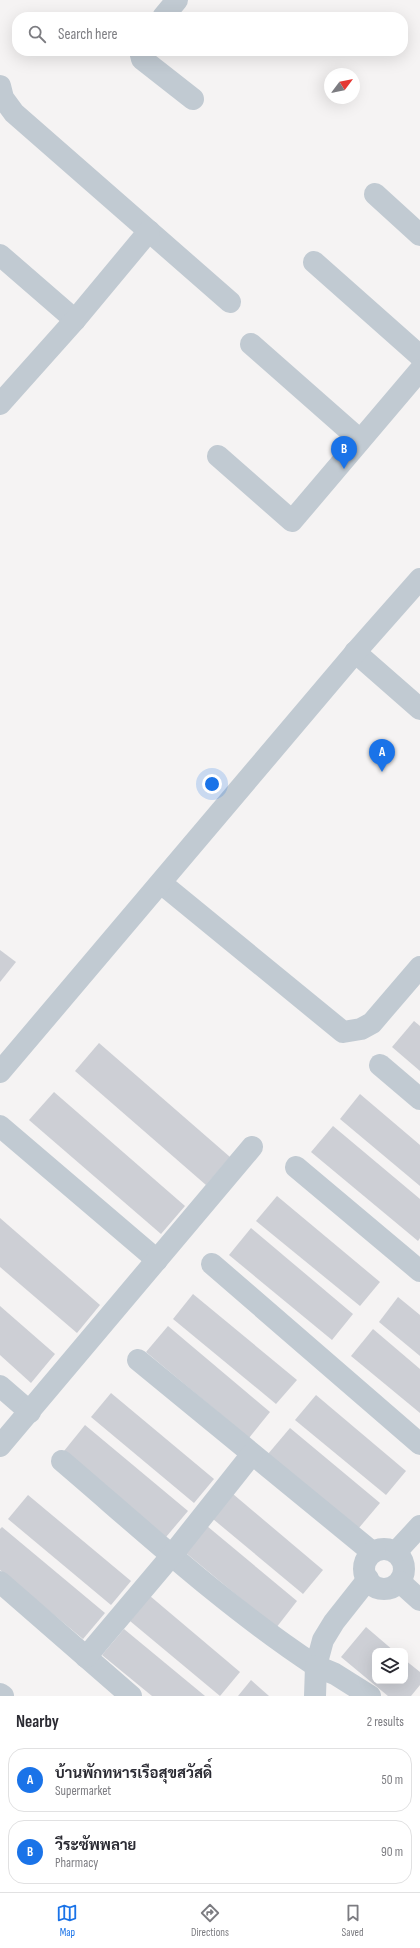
<!DOCTYPE html>
<meta charset="utf-8">
<style>
:root{--surface:#fff;--page:#f2f2f3;--text:#2b2b33;--muted:#7c7c81;--line:#e1e1e2;--accent:#1a73e8}
body{margin:0;font-family:"Sofia Sans Condensed",Sarabun,sans-serif;background:var(--page);color:var(--text)}
.controls{position:absolute;right:12px;bottom:12px;display:grid;overflow:hidden;border-radius:8px;box-shadow:0 4px 16px #0002}
.controls button{width:36px;height:36px;display:grid;place-items:center;padding:0;border:0;border-bottom:1px solid var(--line);background:var(--surface);color:var(--text);font:20px sans-serif}
.compass{position:absolute;left:324px;top:68px;width:36px;height:36px;border-radius:50%;background:var(--surface);box-shadow:0 4px 16px #0002;rotate:58deg}
.you{position:absolute;left:212px;top:784px;width:14px;height:14px;margin:-10px;border:3px solid #fff;border-radius:50%;background:#1a73e8;box-shadow:0 0 0 6px #1a73e833}
.badge{display:grid;place-items:center;width:26px;height:26px;border-radius:50%;background:var(--accent);color:#fff;font-size:13px;font-weight:700}
.pin{position:absolute;translate:-50% -33px;filter:drop-shadow(0 1px 2px #0008)}
.pin::after{content:'';position:absolute;top:21px;width:14px;height:12px;background:inherit;clip-path:polygon(0 0,100% 0,50% 100%)}
.list{margin:0;padding:0;list-style:none}
h2{display:flex;justify-content:space-between;align-items:center;height:52px;margin:0;padding:0 16px;font-size:17px}
h2 small{font-size:13px;font-weight:400;color:var(--muted)}
.list li{display:grid;grid-template-columns:26px 1fr auto;gap:12px;align-items:center;box-sizing:border-box;height:64px;margin:0 8px 8px;padding:0 8px;border:1px solid var(--line);border-radius:16px}
.list b{display:block;font-size:15px;white-space:nowrap}
.list p{margin:0;font-size:13px;white-space:nowrap;color:var(--muted)}
.list em{font-size:13px;font-style:normal;color:var(--muted)}
.icon{flex:none;width:22px;height:22px;fill:none;stroke:currentColor;stroke-width:2;stroke-linecap:round;stroke-linejoin:round}
.map{position:relative;flex:none;width:420px;height:1696px;overflow:hidden}
.search{position:absolute;background:var(--surface);box-shadow:0 4px 16px #0002;left:12px;right:12px;top:12px;height:44px;display:flex;align-items:center;gap:10px;box-sizing:border-box;padding:0 14px;border-radius:16px;color:var(--muted);font-size:15px}
.sheet{height:196px;background:var(--surface)}
nav{display:flex;justify-content:space-around;align-items:center;box-sizing:border-box;height:56px;border-top:1px solid var(--line);background:var(--surface);font-size:11px;color:var(--muted)}
nav a{display:grid;justify-items:center;gap:2px}
nav .on{color:var(--accent)}
.map>svg:first-child{display:block}
.building{fill:#cdcfd5}
.lines{fill:none;stroke-linecap:round;stroke-linejoin:round}
.minor{stroke:#c1cad2;stroke-width:22}
</style>
<div class="map">
<svg width="420" height="1696" viewBox="0 0 420 1696">
<rect width="100%" height="100%" fill="#f5f3f3"/>
<g class="building">
<path d="M0 950 16 962 0 982Z"/>
<path d="M414 1021 420 1026V1071L392 1047Z"/>
<path d="M99 1043 230 1157 206 1185 75 1071Z"/>
<path d="M54 1092 185 1206 161 1234 29 1120Z"/>
<path d="M360 1094 420 1145V1186L340 1119Z"/>
<path d="M333 1126 420 1199V1238L418 1241 311 1152Z"/>
<path d="M277 1196 380 1282 360 1306 256 1221Z"/>
<path d="M0 1218 100 1305 77 1333 0 1267Z"/>
<path d="M251 1228 353 1314 332 1340 229 1255Z"/>
<path d="M193 1294 297 1380 276 1404 173 1319Z"/>
<path d="M398 1297 420 1315V1356L379 1322Z"/>
<path d="M0 1306 55 1354 31 1383 0 1355Z"/>
<path d="M168 1326 270 1412 249 1438 146 1352Z"/>
<path d="M373 1329 420 1369V1413L351 1356Z"/>
<path d="M111 1393 214 1479 194 1503 91 1417Z"/>
<path d="M316 1395 406 1471 386 1495 295 1420Z"/>
<path d="M85 1425 188 1511 166 1537 64 1451Z"/>
<path d="M290 1428 380 1503 358 1529 268 1454Z"/>
<path d="M233 1494 323 1570 303 1594 213 1519Z"/>
<path d="M28 1495 131 1581 111 1605 8 1519Z"/>
<path d="M207 1526 297 1601 276 1628 186 1553Z"/>
<path d="M2 1527 105 1613 83 1639 0 1570V1529Z"/>
<path d="M150 1596 240 1672 220 1696 130 1621Z"/>
<path d="M366 1627 394 1651H375V1681H405V1660L420 1672V1685L411 1696H388L341 1657Z"/>
<path d="M124 1629 205 1696H152L102 1655Z"/>
<path d="M251 1680 269 1696H238Z"/>
</g>
<g class="lines">
<g class="minor">
<path d="M163 17 177 0"/>
<path d="M140 51 142 59 193 99"/>
<path d="M0 86 3 98 14 113 230 302"/>
<path d="M375 194 420 235"/>
<path d="M0 255 75 320"/>
<path d="M314 262 420 356"/>
<path d="M251 344 360 440"/>
<path d="M0 404 75 320 149 231"/>
<path d="M218 456 292 521 420 370"/>
<path d="M355 652 420 709"/>
<path d="M161 883 343 1032 361 1029 372 1023 420 967"/>
<path d="M380 1065 420 1099"/>
<path d="M0 1072 359 648 420 579"/>
<path d="M0 1126 157 1260"/>
<path d="M296 1167 420 1271"/>
<path d="M212 1264 420 1444"/>
<path d="M138 1360 372 1552"/>
<path d="M0 1386 30 1412"/>
<path d="M0 1446 252 1147"/>
<path d="M62 1461C144 1531 226 1607 316 1666L323 1640 334 1622 368 1579"/>
<circle cx="384" cy="1569" r="20"/>
<path d="M396 1552 420 1526"/>
<path d="M0 1582 131 1696"/>
<path d="M400 1582 420 1600"/>
<path d="M86 1657 172 1555 252 1454"/>
<path d="M0 1694 3 1696"/>
<path d="M315 1696 316 1666 335 1674 370 1696"/>
</g>
</g>
</svg>
<div class="controls">
<button><svg class="icon" aria-label="layers" viewBox="0 0 24 24"><path d="M12 4l9 5-9 5-9-5zM3 14l9 5 9-5"/></svg></button>
</div>
<svg class="compass" viewBox="-18 -18 36 36"><path d="M0-13l5 13h-10z" fill="#e53935"/><path d="M0 13l5-13h-10z" fill="#7c7c81"/></svg>
<div class="you"></div>
<div class="pin badge" style="left:382px;top:772px">A</div>
<div class="pin badge" style="left:344px;top:469px">B</div>
<div class="search"><svg class="icon" aria-label="search" viewBox="0 0 24 24"><circle cx="10" cy="10" r="6"/><path d="M15 15l6 6"/></svg>Search here</div>
</div>
<section class="sheet">
<h2>Nearby<small>2 results</small></h2>
<ul class="list">
<li><span class="badge">A</span><div><b>บ้านพักทหารเรือสุขสวัสดิ์</b><p>Supermarket</p></div><em>50 m</em></li>
<li><span class="badge">B</span><div><b>วีระซัพพลาย</b><p>Pharmacy</p></div><em>90 m</em></li>
</ul>
</section>
<nav>
<a class="on"><svg class="icon" aria-label="map" viewBox="0 0 24 24"><path d="M3 6l6-2 6 2 6-2v14l-6 2-6-2-6 2zM9 4v14M15 6v14"/></svg>Map</a>
<a><svg class="icon" aria-label="directions" viewBox="0 0 24 24"><path d="M12 3l9 9-9 9-9-9zM9 14v-3h6M13 9l2 2-2 2"/></svg>Directions</a>
<a><svg class="icon" aria-label="saved" viewBox="0 0 24 24"><path d="M7 4h10v16l-5-4-5 4z"/></svg>Saved</a>
</nav>
